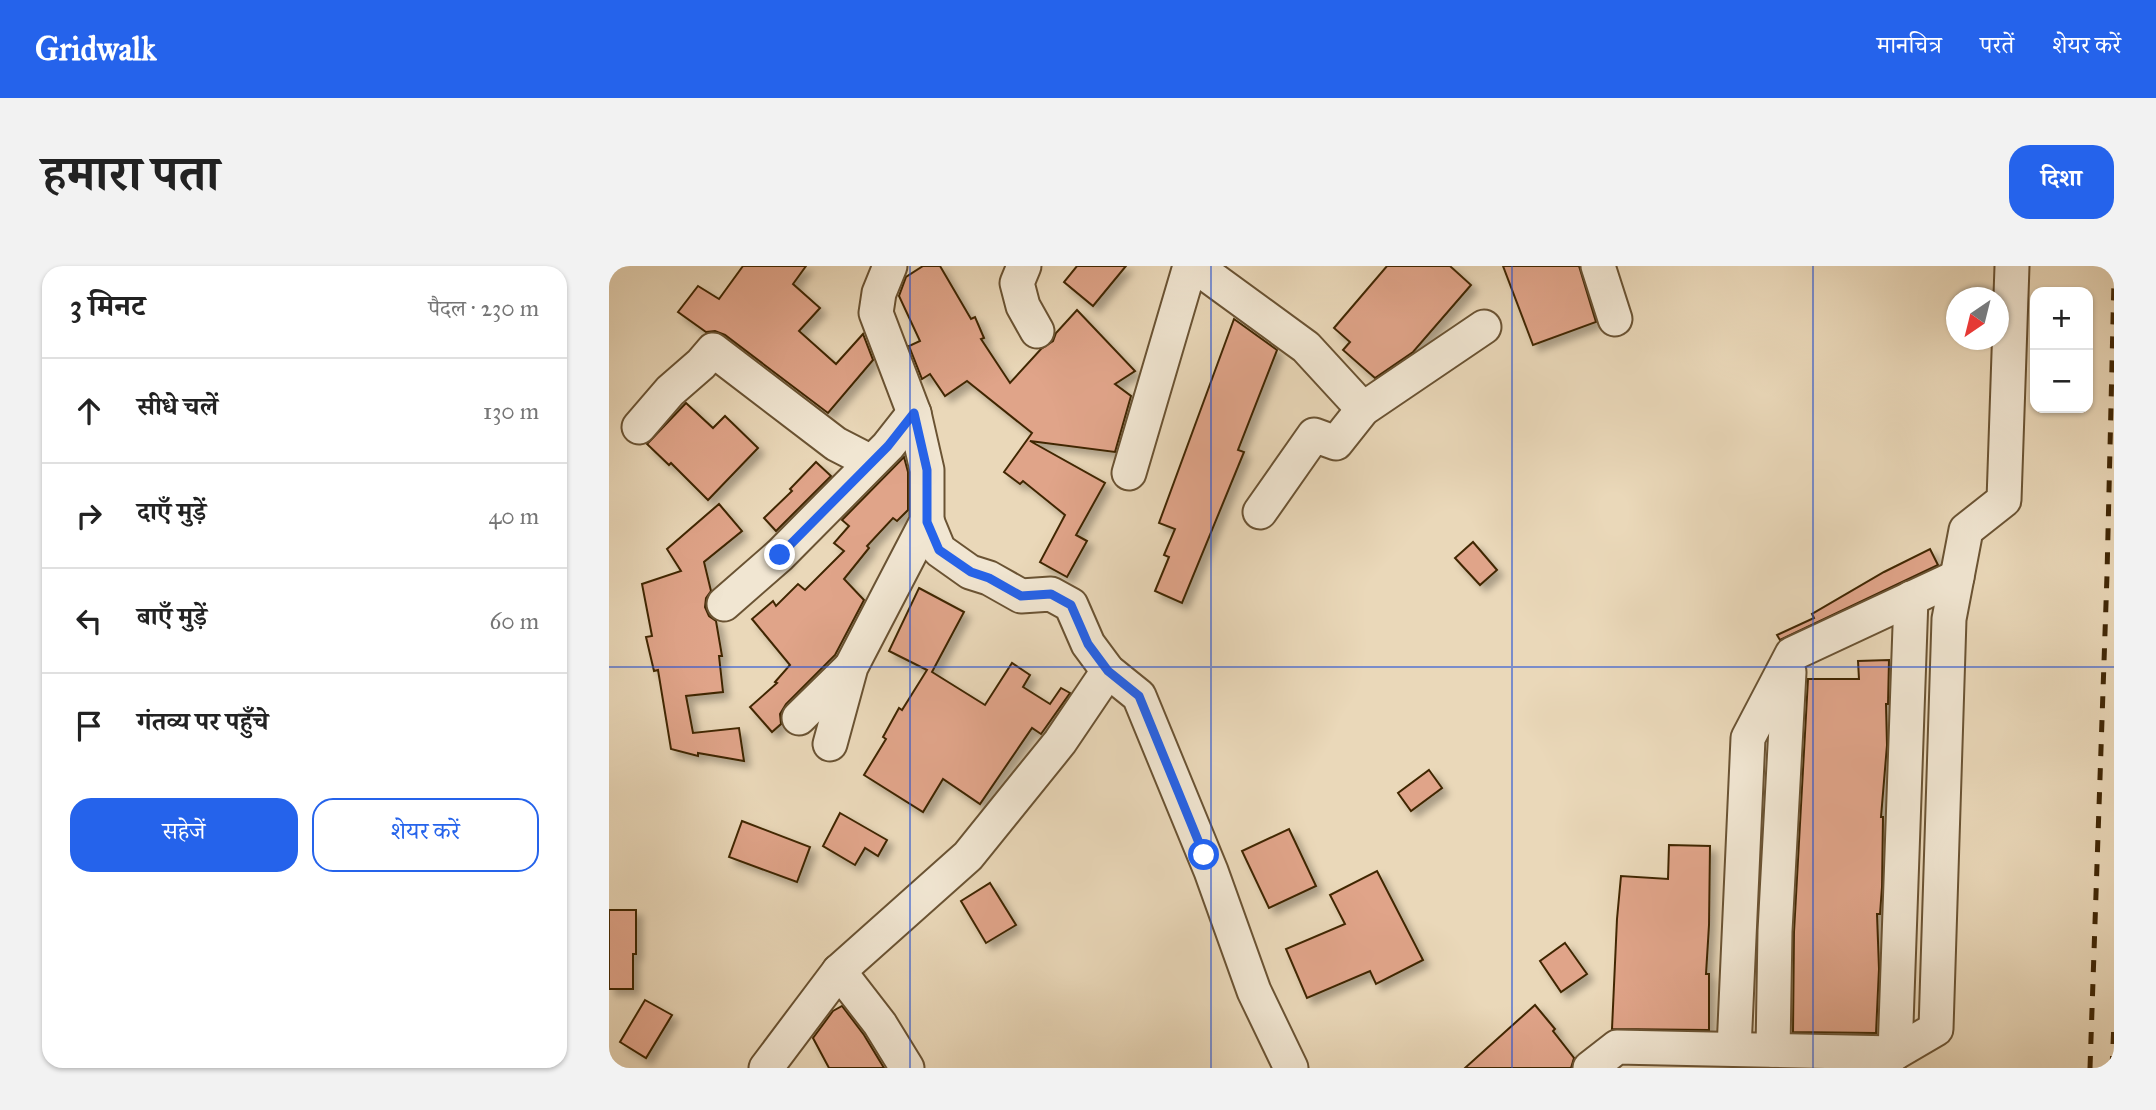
<!DOCTYPE html>
<html lang="hi">
<meta charset="utf-8">
<style>
:root{--surface:#fff;--page:#f2f2f2;--text:#222;--muted:#767676;--line:#e0e0e0;--accent:#2563eb}
body{margin:0;font-family:"IM FELL Great Primer","Noto Serif Devanagari",serif;background:var(--page);color:var(--text)}
.controls{position:absolute;right:21px;top:21px;display:grid;overflow:hidden;border-radius:14px;box-shadow:0 2px 5px #0004}
.controls button{width:63px;height:63px;display:grid;place-items:center;padding:0;border:0;border-bottom:2px solid var(--line);background:var(--surface);color:var(--text);font:35px sans-serif}
.compass{position:absolute;left:1337px;top:21px;width:63px;height:63px;border-radius:50%;background:var(--surface);box-shadow:0 2px 5px #0004;rotate:215deg}
.stop{position:absolute;width:21px;height:21px;margin:-16px;border:5px solid #2563eb;border-radius:50%;background:#fff}
.stop.end{background:#2563eb;border-color:#fff;box-shadow:0 2px 7px #0008}
.list{margin:0;padding:0;list-style:none}
h2{display:flex;justify-content:space-between;align-items:center;height:91px;margin:0;padding:0 28px;font-size:30px}
h2 small{font-size:23px;font-weight:400;color:var(--muted)}
.list li{display:grid;grid-template-columns:46px 1fr auto;gap:21px;align-items:center;box-sizing:border-box;height:105px;padding:0 28px;border-top:2px solid var(--line)}
.list b{display:block;font-size:26px;white-space:nowrap}
.list em{font-size:23px;font-style:normal;color:var(--muted)}
.actions{display:flex;gap:14px;padding:21px 28px}
.actions a{flex:1;padding:16px 0;border:2px solid var(--accent);border-radius:21px;text-align:center;font-size:24px;color:var(--accent)}
.actions .main{background:var(--accent);color:#fff}
.icon{flex:none;width:38px;height:38px;fill:none;stroke:currentColor;stroke-width:2;stroke-linecap:round;stroke-linejoin:round}
.map{position:relative;flex:none;width:1505px;height:802px;overflow:hidden;border-radius:21px}
header{display:flex;align-items:center;gap:42px;box-sizing:border-box;height:98px;padding:0 35px;background:var(--accent);color:#fff}
header strong{font-size:33px}
nav{display:flex;gap:38px;margin-inline-start:auto;font-size:24px}
.intro{display:flex;align-items:center;justify-content:space-between;box-sizing:border-box;height:168px;padding:0 42px}
h1{margin:0;font-size:49px}
.button{padding:18px 32px;border-radius:21px;background:var(--accent);color:#fff;font-size:24px;font-weight:700}
main{display:flex;gap:42px;padding:0 42px}
aside{flex:1;background:var(--surface);border-radius:21px;box-shadow:0 2px 5px #0004}
.map>svg:first-child{display:block}
.building{fill:#e0a489;stroke:#402706;stroke-width:2;filter:url(#shadow)}
.lines{fill:none;stroke-linecap:round;stroke-linejoin:round}
.minor-casing{stroke:#6a5333;stroke-width:37}
.minor{stroke:#f1e6d2;stroke-width:33}
.rail{stroke:#402706;stroke-width:5;stroke-dasharray:12 12;stroke-linecap:butt}
.route{stroke:#2563eb;stroke-width:9}
.grid{fill:none;stroke:#1d4ed8;stroke-width:2;stroke-opacity:0.55}
</style>
<header>
<strong>Gridwalk</strong>
<nav><a>मानचित्र</a><a>परतें</a><a>शेयर करें</a></nav>
</header>
<div class="intro"><h1>हमारा पता</h1><a class="button">दिशा</a></div>
<main>
<aside>
<h2>3 मिनट<small>पैदल · 230 m</small></h2>
<ul class="list">
<li><svg class="icon" aria-label="ahead" viewBox="0 0 24 24"><path d="M12 20V5M6 11l6-6 6 6"/></svg><div><b>सीधे चलें</b></div><em>130 m</em></li>
<li><svg class="icon" aria-label="right" viewBox="0 0 24 24"><path d="M7 20v-9h11M14 6l5 5-5 5"/></svg><div><b>दाएँ मुड़ें</b></div><em>40 m</em></li>
<li><svg class="icon" aria-label="left" viewBox="0 0 24 24"><path d="M17 20v-9H6M10 6l-5 5 5 5"/></svg><div><b>बाएँ मुड़ें</b></div><em>60 m</em></li>
<li><svg class="icon" aria-label="arrive" viewBox="0 0 24 24"><path d="M6 21V4h12l-3 4 3 4H6"/></svg><div><b>गंतव्य पर पहुँचे</b></div></li>
</ul>
<div class="actions"><a class="main">सहेजें</a><a>शेयर करें</a></div>
</aside>
<div class="map">
<svg width="1505" height="802" viewBox="0 0 1505 802">
<defs>
<filter id="shadow"><feDropShadow dx="6" dy="6" stdDeviation="3.5" flood-color="#0004"/></filter>
</defs>
<rect width="100%" height="100%" fill="#ead8b9"/>
<filter id="stains"><feTurbulence type="fractalNoise" baseFrequency=".00286" numOctaves="4"/><feColorMatrix values="0 0 0 0 .2 0 0 0 0 .09 0 0 0 0 .02 0 0 0 .5 -.17"/></filter>
<radialGradient id="worn" r=".72"><stop offset=".6" stop-color="#630" stop-opacity="0"/><stop offset="1" stop-color="#630" stop-opacity=".3"/></radialGradient>
<g class="building">
<path d="M134 0H197L184 18 211 42 190 65 227 98 254 68 264 94 219 147 116 69 106 65 97 66 69 46 89 20 110 33Z"/>
<path d="M314 0H331L362 53 366 51 375 72 372 73 401 117 432 83 444 75 447 67 468 44 526 105 506 118 522 130 506 186 421 175 496 217 467 269 478 275 458 311 431 296 456 249 414 215 411 218 395 206 423 167 358 115 336 130 321 108 313 113 300 80 311 75 290 30 297 11Z"/>
<path d="M468 0H517L484 40 455 16Z"/>
<path d="M778 0H841L862 19 804 86 766 112 734 84 741 76 725 62Z"/>
<path d="M894 0H970L987 56 924 79Z"/>
<path d="M625 53 668 84 629 184 635 186 573 337 546 325 560 291 555 289 566 263 550 257Z"/>
<path d="M77 137 104 162 116 150 149 182 99 234 62 197 60 199 38 178Z"/>
<path d="M295 191 299 206V244L288 255 284 252 258 280 260 282 235 313 255 334 226 389 177 438 171 448 172 458 163 466 141 441 168 417 166 416 181 399 143 353 164 335 167 340 189 318 196 324 235 285 225 277 240 260 233 254Z"/>
<path d="M207 196 222 210 167 265 155 252 183 225 181 223Z"/>
<path d="M110 238 133 265 95 296 102 325 97 332 96 341 100 350 107 355 113 390H110L114 426 77 430 84 467 130 462 135 495 89 487V490L62 483 49 404 45 405 37 371 43 370 33 318 72 305 58 283Z"/>
<path d="M864 276 888 304 871 319 846 292Z"/>
<path d="M1321 283 1329 299 1171 374 1168 369 1205 352 1203 348 1275 306Z"/>
<path d="M310 322 355 346 323 406 376 439 403 397 421 409 414 421 441 438 452 422 461 427 432 468 423 462 371 538 334 513 314 546 255 509 277 473 274 471 290 442 293 444 318 404 280 385Z"/>
<path d="M1280 394 1279 438H1277L1278 479 1272 551H1274L1273 621 1271 648H1268L1270 703 1267 767 1184 766 1185 666 1199 413H1250L1249 395Z"/>
<path d="M820 504 833 522 802 545 789 527Z"/>
<path d="M231 547 278 574 269 590 256 582 246 599 214 580Z"/>
<path d="M133 555 201 581 188 616 120 591Z"/>
<path d="M680 563 707 620 660 642 633 585Z"/>
<path d="M1060 579 1101 580 1100 659 1097 708H1100V764L1003 763 1008 653 1012 610 1059 613Z"/>
<path d="M768 605 814 694 767 718 761 705 698 732 677 683 736 658 721 629Z"/>
<path d="M381 617 407 659 377 677 352 635Z"/>
<path d="M0 644H27V688H24V723H0Z"/>
<path d="M956 677 978 708 952 726 931 695Z"/>
<path d="M36 734 63 749 37 792 11 776Z"/>
<path d="M926 739 946 763 944 765 965 792 962 802H856Z"/>
<path d="M233 740 255 769 275 802H220L204 772 224 745Z"/>
</g>
<g class="lines">
<g class="minor-casing">
<g id="minor">
<path d="M415 0 408 17 414 40 428 65"/>
<path d="M586 0 697 81 754 143"/>
<path d="M989 0 1006 53"/>
<path d="M30 161 61 125 92 98 104 84 227 178 262 196"/>
<path d="M520 207 581 0"/>
<path d="M651 246 705 169 727 177 754 143 875 61"/>
<path d="M318 255 330 284 361 306 380 312 412 330 442 328 462 339 479 378 499 405 530 430 602 605 645 725 682 802"/>
<path d="M115 338 171 289 279 180 305 147"/>
<path d="M190 452 240 403"/>
<path d="M221 478 242 401 318 255V204L305 147 267 47 270 27 281 0"/>
<path d="M230 705 271 758 298 802"/>
<path d="M1125 783 1139 472 1183 388 1348 311"/>
<path d="M1164 784 1166 665 1180 406"/>
<path d="M1270 797 1286 787 1302 332"/>
<path d="M157 802 230 705 359 590 451 476 499 405"/>
<path d="M981 802 1008 781 1286 787 1327 763 1340 353 1357 264 1395 234 1403 0"/>
</g>
</g>
<use href="#minor" class="minor"/>
<g class="rail">
<path d="M1481 802 1498 309 1505 13"/>
<path d="M1503 802 1505 756"/>
</g>
</g>
<g class="lines">
<path class="route" d="M171 289 279 180 305 147 318 204V256L330 284 362 306 380 312 412 330 442 328 462 339 479 378 499 405 530 430 595 589"/>
</g>
<path class="grid" d="M301 0V802M602 0V802M903 0V802M1204 0V802M0 401H1505"/>
<rect width="100%" height="100%" filter="url(#stains)"/>
<rect width="100%" height="100%" fill="url(#worn)"/>
</svg>
<div class="controls">
<button>+</button>
<button>−</button>
</div>
<svg class="compass" viewBox="-18 -18 36 36"><path d="M0-13l5 13h-10z" fill="#e53935"/><path d="M0 13l5-13h-10z" fill="#767676"/></svg>
<div class="stop" style="left:595px;top:589px"></div>
<div class="stop end" style="left:171px;top:289px"></div>
</div>
</main>
